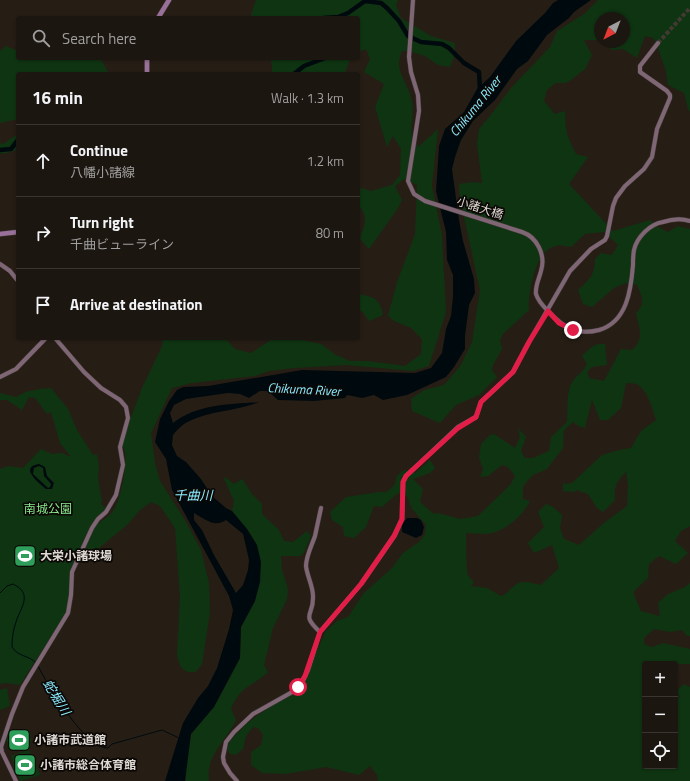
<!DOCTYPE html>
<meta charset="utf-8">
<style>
:root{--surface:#1c1610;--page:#29231e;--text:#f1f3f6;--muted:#a09f9f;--line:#3a3530}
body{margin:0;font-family:"Titillium Web","Noto Sans JP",sans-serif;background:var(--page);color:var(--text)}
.controls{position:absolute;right:12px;bottom:12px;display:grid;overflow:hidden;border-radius:4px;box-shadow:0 1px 3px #0004}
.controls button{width:36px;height:36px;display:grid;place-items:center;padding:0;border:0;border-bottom:1px solid var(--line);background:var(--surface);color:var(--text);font:20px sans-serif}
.compass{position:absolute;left:594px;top:12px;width:36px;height:36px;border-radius:50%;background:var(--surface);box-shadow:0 1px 3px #0004;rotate:222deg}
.stop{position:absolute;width:12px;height:12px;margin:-9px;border:3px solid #e11d48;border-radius:50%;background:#fff}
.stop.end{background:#e11d48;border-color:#fff;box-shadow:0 1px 4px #0008}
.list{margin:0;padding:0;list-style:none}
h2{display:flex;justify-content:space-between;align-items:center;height:52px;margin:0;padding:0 16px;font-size:17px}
h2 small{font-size:13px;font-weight:400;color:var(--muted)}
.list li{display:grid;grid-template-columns:26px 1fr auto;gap:12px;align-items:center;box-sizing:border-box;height:72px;padding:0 16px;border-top:1px solid var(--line)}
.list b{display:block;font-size:15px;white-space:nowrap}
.list p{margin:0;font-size:13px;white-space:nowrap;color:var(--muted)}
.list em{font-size:13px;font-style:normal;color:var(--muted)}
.icon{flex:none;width:22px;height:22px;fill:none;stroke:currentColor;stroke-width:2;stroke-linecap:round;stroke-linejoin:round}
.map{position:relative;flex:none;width:690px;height:781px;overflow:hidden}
.search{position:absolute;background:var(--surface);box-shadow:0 1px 3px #0004;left:16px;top:16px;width:344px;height:44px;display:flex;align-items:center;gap:10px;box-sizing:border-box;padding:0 14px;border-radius:4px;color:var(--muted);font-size:15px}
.panel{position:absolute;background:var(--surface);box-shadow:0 1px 3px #0004;left:16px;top:72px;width:344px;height:268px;border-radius:4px}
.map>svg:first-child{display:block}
.green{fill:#0f3412;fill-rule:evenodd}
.water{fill:#000a0e;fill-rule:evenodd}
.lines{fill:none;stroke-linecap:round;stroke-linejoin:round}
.stream{stroke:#000a0e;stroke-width:1}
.river{stroke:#000a0e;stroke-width:4.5}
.secondary-tunnel{stroke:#423a32;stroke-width:4;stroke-dasharray:4 2;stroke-linecap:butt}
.secondary-casing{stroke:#413a35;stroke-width:5}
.primary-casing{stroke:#413a35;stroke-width:5.5}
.secondary{stroke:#7f6675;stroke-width:4}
.primary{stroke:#997099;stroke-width:4.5}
.route{stroke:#e11d48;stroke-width:5}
.labels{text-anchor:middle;stroke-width:3.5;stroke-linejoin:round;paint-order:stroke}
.street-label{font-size:12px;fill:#dfd9d3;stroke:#0c0806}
.park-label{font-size:12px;fill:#89eb8d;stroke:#0c0806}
.poi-label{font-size:12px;font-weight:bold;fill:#dfd9d3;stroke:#0c0806;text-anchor:start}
.water-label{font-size:13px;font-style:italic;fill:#8aeaff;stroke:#0c0806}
</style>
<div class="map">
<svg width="690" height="781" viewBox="0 0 690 781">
<rect width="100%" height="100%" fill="#261e15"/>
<g class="green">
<path d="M256 0H398L396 5 401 18 431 36 455 43V54L450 67 438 65 425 56 409 51H402C393 70 407 81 411 98 415 110 410 126 412 136 413 140 417 144 418 147L438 129 432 186 442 235 446 312 429 366 413 371 346 365 294 368 269 371 255 376 192 383 172 388 151 433 155 463 160 481 185 520 201 550 209 583 210 612 202 664 196 672C183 674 179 666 177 655L180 596 175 528 160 506 151 502 140 510 127 525 88 557H77L71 572 68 604 66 613 20 685 6 683 0 684V469L8 466 23 468 41 449 52 454 62 453 71 457 60 443 51 412 47 414 35 398 29 397 22 410 7 400H0V393L16 397C27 390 38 389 51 388L68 409 77 430 91 452 93 455 97 454 99 467 98 478 102 502 100 503 106 508 94 523 96 525C101 521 109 517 113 511 121 500 127 466 125 452 124 449 123 446 121 444L142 388 162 346 163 338H227L226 339 235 349 251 353 274 338H292L321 344 336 355 350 361H368L405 366 421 354 422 339 411 328 394 321 388 316 397 282 415 234 417 185 404 179 395 186 402 200 398 208 369 249 360 239C364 224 370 218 358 205V187L371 191 392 185 400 175 401 149 393 136 387 147 375 107 384 84 364 72 370 59 366 49 358 52V18H250Z"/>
<path d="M598 0H690V112L688 109 684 93 668 85 666 71 658 48 659 46 653 38 645 36 637 58 623 49 612 50 603 42H624V18H600V40H584L592 55 585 69 571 80 566 83H556L547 90 544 101 555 114 565 111C565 130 567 136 576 154L588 157 569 184 613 231 650 220 656 226 668 232 678 226 690 229V526L681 531 675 541 688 553 676 564 659 556 649 564 648 578 634 591V595L641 611 660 616 658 603 668 594 685 587 690 583V636H687L682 630 670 632 654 629 644 638V644L652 647 663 643 690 649V664H676L668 662V664H645V766H675V698L680 697 676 691 684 684 690 687V781H378L377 775 370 766 359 775 326 767 286 774 262 773 251 765V752L261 745 263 735 258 728 253 727 246 736 243 749 236 755 230 754 227 749 229 742 247 723 271 706 292 695 302 686 311 663 326 631 337 621 348 617 364 593 392 568 403 553 419 542 425 534 426 525 412 509 407 496 398 493 382 507 374 506 366 527 354 538 344 536 343 527 332 520 330 512 346 497 379 492H386L394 486 397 476 402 471 405 470 415 473 430 460 435 468 430 473 413 479 423 489 420 502 434 514 438 513 460 519 478 516 510 485 515 476 508 467 502 465 488 476 480 477 483 469 479 458 481 444 490 435 494 434 515 448 520 437 518 428 526 437 521 451 525 458H533L549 451 551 437 567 422C568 410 566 390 573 381 577 374 583 373 587 364L582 356C589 349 595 342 605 344L607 365 592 367 587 372 589 378 604 381 621 349 632 350C645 340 639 327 636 313 646 303 642 297 637 285L626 283 614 288 592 307 583 304 578 290C591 278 594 276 595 259L601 253 612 255 618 245 604 232 585 234 571 247C566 246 560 245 556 246 535 249 528 293 529 310L503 334 500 340 502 349 493 365 492 370 497 377 479 395 456 405 440 423 412 411 411 399 424 390 444 385 461 365 472 342 480 290 460 199 459 184 474 182 482 183 477 144 479 129 490 116 511 88 550 47 557 31 584 14ZM626 383C629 383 633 383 636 384 647 388 653 410 656 420L641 431 631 448 619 450 602 455 572 483 563 484V491L574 492 576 490 588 494 597 508 603 512 615 500C614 486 616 482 626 472L628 485 627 506 605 522 579 545 564 539 560 528 562 515 553 507 546 504 538 512 544 527 528 543 534 553 552 545 559 568 541 585C536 584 530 582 525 582 514 581 510 593 501 596L487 588 471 586 474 582C472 580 469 577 468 575 466 571 466 540 466 533 474 533 484 535 492 533 508 529 523 515 530 501L523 499V487L528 480 533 475 547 469 563 448 564 430 573 422 578 426 585 428 592 400 600 420H608L621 408Z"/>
<path d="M6 46 18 51V58H100L109 74H18V119L0 123V51Z"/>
<path d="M270 58H350L346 71 344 74H272V65Z"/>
<path d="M18 134V148C14 152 6 154 0 153V143L3 144Z"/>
<path d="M358 294C373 297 380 298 383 315L369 321 363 312 358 310Z"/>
<path d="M225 477 234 484 242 479 252 494 262 504V514L279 530 284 541 293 542 307 531 311 536 304 553 300 556H281L282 570 288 589 287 599 273 628 264 665 268 672C252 687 240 686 231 709L236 720C226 741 205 756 209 781H186L185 774 191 734 214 707 240 658 241 627 255 601 257 545 247 529 232 511 234 501 224 479Z"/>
<path d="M7 688 10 706 0 710V690Z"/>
<path d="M24 730 32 740 10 749 6 739Z"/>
<path d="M27 746 40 775 20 781 11 756 24 751 23 747Z"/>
</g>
<g class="water">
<path d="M558 0H591L574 12 569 18 547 35 528 61 517 69 495 100 473 121 461 140 455 157 452 169 459 220 463 241 474 279 475 293 469 305 465 336V349L454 367 446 377 407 395 383 400 374 395 362 398 347 395 345 398 314 401 278 400 268 391H260L249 398 240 394 228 393 186 399 174 405 170 413 173 423C197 404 230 404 259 402 234 412 207 410 184 424 180 427 176 431 173 435L172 445 177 456 186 462 201 479 212 496 226 508 232 511 247 529 257 545 261 562 260 582 255 601 241 627 240 658 214 707 191 734 185 781H165L183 723 198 698 208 686 217 668 229 629 233 610 229 596 172 490 166 459 155 442 160 419 169 401 177 390 183 387 208 386 302 370 415 373 431 368 442 353 446 329 451 316 453 297V275L447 260 446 232 436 191 439 146 445 129 464 112 477 89 490 77 516 41 545 13 553 3ZM194 513C205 519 214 528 226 520L243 534 249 560 248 570 243 585 236 593 214 555 202 530 194 520Z"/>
<path d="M39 464 45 467 47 476 54 483 52 489H46C40 484 18 467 39 464ZM39 466 43 468 44 476 51 484 50 487 48 488 33 474 34 468Z"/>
<path d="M407 518H417L421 520 424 527 422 535 416 538 402 532V525Z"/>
</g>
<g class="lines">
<g class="stream">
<path d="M0 593 7 586 13 584C34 594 20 608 16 622 13 630 12 639 12 647 18 657 29 655 36 663"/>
<path d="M38 666C47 684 86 750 108 748L112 744 162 730 177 737 179 739"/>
</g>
<g class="river">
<path d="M323 18 338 17 348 13 365 1 381 3 387 8 399 21 408 36 421 42 442 44 449 48 464 63 479 72 480 90"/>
<path d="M294 74 304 66 325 58"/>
<path d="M0 150 11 149 18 140"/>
</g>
<path class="secondary-tunnel" d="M658 43 690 8"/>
<g class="secondary-casing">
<g id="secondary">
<path d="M413 0 409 57 411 72 418 95 419 111 408 181 414 194 425 201 522 232C537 237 546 255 541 271 539 279 535 286 536 294 538 301 544 307 548 311 563 327 576 336 599 330 627 322 631 290 633 265 633 260 633 255 634 250 637 237 650 224 663 222 672 219 681 218 690 221"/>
<path d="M0 264 10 271 18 281"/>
<path d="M0 377 16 369 46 338"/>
<path d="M320 632C300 613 314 617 313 596 313 586 307 576 306 566 306 556 312 545 315 536 317 527 319 517 321 508"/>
<path d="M16 781 2 752 1 747 12 714 23 687 68 613 71 595 72 572 92 528 98 519 106 512 116 495 123 465 120 447 128 418 126 407 120 400 101 388 84 372 55 338"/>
<path d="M237 781 230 773 224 763 223 757 226 742 234 732 253 714 294 691 302 683 308 670 320 632 361 584 395 535 402 519 403 482 406 476 458 427 476 417 481 402 513 372 529 342 570 271 591 249 605 240 607 236 613 206 616 198 625 186 644 169 652 157 657 129 670 98V95L667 91 640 72V66L658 43"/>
</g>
</g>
<g class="primary-casing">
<g id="primary">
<path d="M158 18 169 0"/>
<path d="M147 74V58"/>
<path d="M0 234 18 232"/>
</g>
</g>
<use href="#secondary" class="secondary"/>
<use href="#primary" class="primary"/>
</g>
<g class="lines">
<path class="route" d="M298 687 305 676 320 632 361 584 394 536 402 519 403 482 406 476 458 428 476 417 481 402 513 372 529 342 548 311 559 323 573 330"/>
</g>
<defs>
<g id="stadium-square" transform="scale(1.15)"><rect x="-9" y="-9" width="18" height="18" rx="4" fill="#2e9e5b" stroke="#0c0806"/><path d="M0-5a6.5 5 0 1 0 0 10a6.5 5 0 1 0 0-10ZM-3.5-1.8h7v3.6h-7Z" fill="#fff"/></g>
</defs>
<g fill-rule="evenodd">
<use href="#stadium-square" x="25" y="556"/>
<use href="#stadium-square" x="19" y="740"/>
<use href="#stadium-square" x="25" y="765"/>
</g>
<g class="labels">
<g class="street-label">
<text transform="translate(480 208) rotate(18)" y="4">小諸大橋</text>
</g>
<g class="park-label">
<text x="48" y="513">南城公園</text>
</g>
<g class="poi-label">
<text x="40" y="560">大栄小諸球場</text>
<text x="34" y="744">小諸市武道館</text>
<text x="40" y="769">小諸市総合体育館</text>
</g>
<g class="water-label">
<text transform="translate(475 106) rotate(-51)" y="5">Chikuma River</text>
<text transform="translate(304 389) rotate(3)" y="5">Chikuma River</text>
<text x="193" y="500">千曲川</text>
<text transform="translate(57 697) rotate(58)" y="5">蛇堀川</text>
</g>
</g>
</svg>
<div class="controls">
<button>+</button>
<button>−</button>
<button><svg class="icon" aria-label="locate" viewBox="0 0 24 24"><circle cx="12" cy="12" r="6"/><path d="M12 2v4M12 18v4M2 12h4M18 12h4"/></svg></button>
</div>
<svg class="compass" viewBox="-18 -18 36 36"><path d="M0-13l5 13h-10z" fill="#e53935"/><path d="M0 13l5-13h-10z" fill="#a09f9f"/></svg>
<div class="stop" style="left:298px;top:687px"></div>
<div class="stop end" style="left:573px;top:330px"></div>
<div class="search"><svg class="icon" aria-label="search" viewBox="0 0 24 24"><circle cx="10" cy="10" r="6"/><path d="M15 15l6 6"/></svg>Search here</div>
<section class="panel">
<h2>16 min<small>Walk · 1.3 km</small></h2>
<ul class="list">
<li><svg class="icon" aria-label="ahead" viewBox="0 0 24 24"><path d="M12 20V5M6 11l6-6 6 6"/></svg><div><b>Continue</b><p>八幡小諸線</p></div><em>1.2 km</em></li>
<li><svg class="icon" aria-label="right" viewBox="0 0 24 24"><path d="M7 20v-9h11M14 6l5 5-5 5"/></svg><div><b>Turn right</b><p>千曲ビューライン</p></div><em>80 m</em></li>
<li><svg class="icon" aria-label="arrive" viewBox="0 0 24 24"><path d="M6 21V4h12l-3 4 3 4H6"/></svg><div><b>Arrive at destination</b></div></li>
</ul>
</section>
</div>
